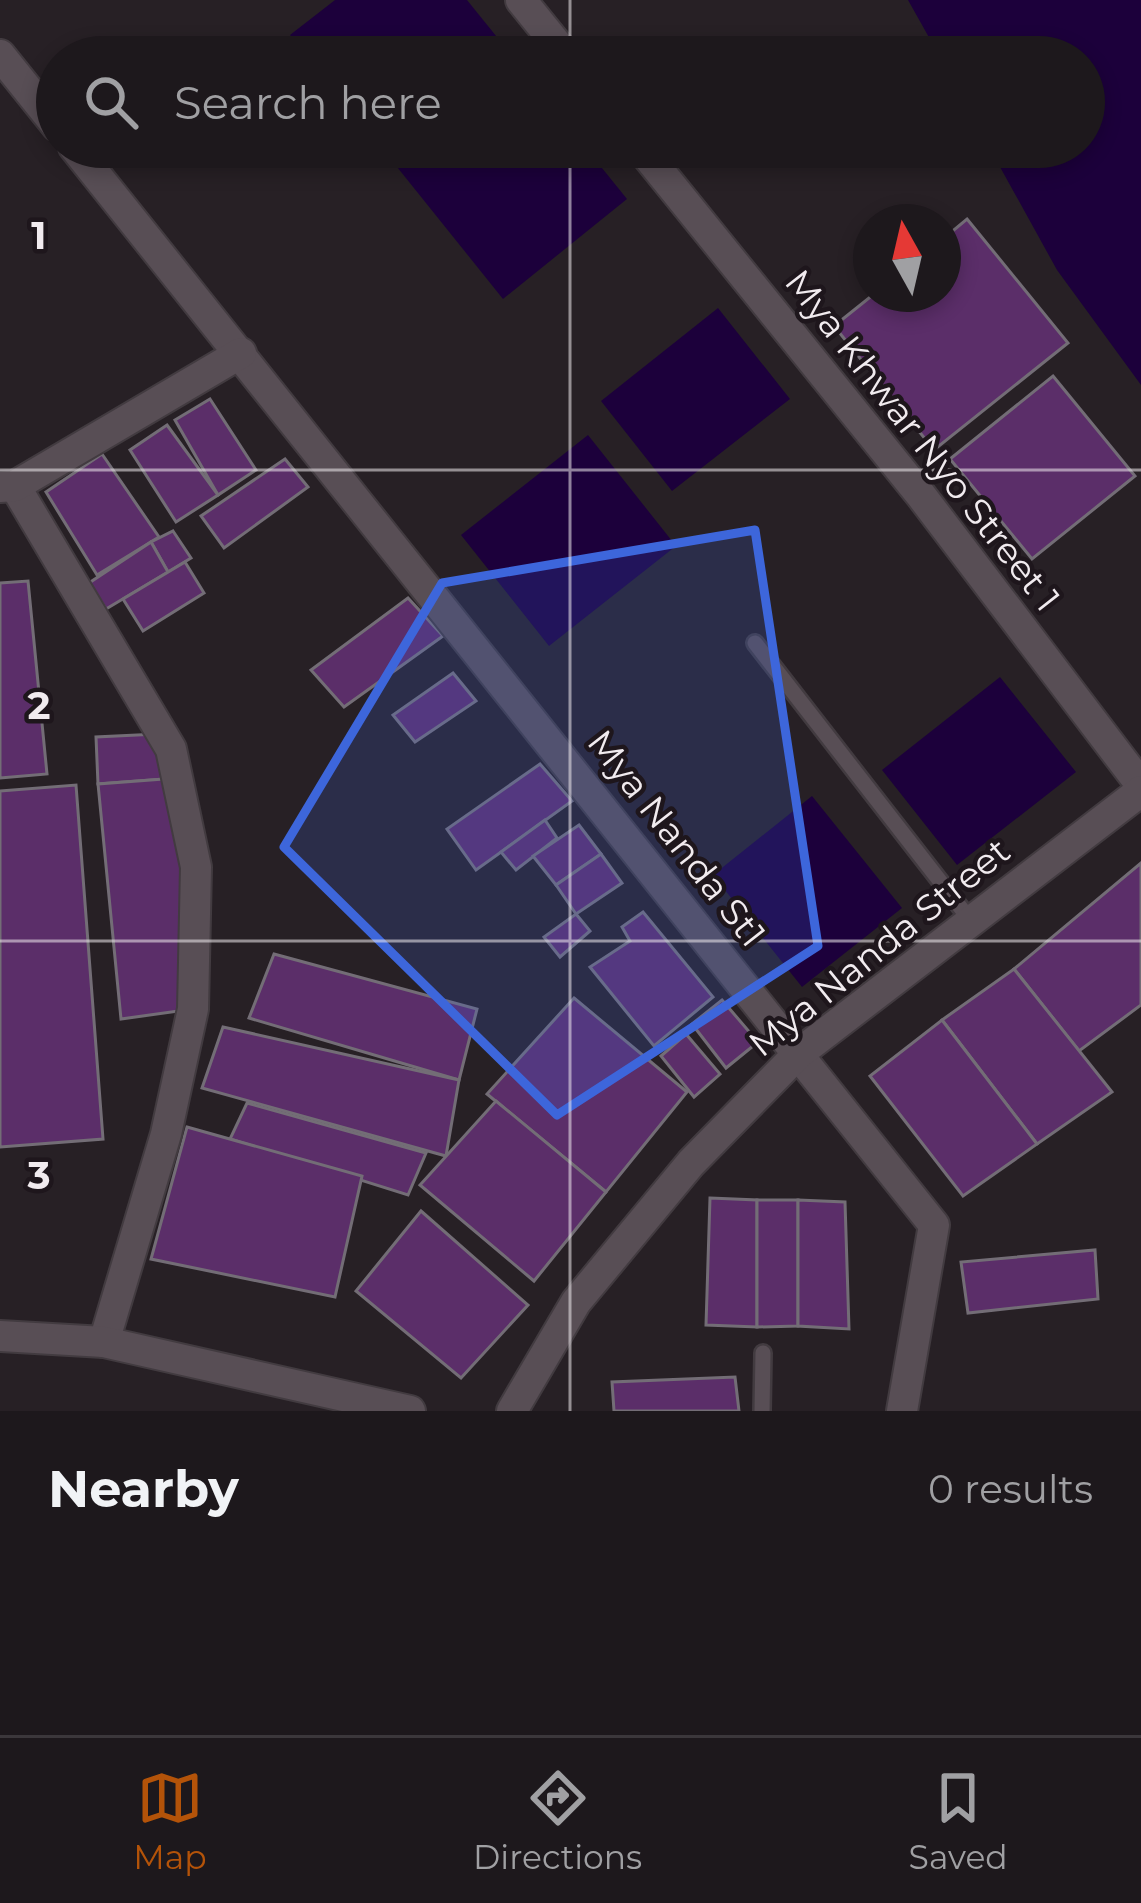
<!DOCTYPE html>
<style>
:root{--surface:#1d181c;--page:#252125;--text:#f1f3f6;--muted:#a0a0a3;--line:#3b373b;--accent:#b45309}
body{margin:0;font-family:Montserrat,sans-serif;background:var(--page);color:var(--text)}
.compass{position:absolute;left:853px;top:204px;width:108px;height:108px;border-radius:50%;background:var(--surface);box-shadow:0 6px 18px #0003;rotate:352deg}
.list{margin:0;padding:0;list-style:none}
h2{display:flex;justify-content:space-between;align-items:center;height:156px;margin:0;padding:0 48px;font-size:51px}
h2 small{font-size:39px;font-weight:400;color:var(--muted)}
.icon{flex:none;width:66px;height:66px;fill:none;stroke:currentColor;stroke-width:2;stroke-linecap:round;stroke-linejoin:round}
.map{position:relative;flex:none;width:1141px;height:1411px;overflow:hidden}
.search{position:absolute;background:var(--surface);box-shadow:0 6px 18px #0003;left:36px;right:36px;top:36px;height:132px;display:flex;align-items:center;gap:30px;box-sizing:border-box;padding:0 42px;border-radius:66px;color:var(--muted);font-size:45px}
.sheet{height:324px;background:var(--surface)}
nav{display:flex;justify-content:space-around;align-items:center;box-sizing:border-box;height:168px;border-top:3px solid var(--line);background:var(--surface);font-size:33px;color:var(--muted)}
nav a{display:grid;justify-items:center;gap:6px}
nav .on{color:var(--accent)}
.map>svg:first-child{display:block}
.water{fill:#1c003b}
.building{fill:#5b2e69;stroke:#736d76;stroke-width:3}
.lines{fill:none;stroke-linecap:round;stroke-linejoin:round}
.service-casing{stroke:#423b40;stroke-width:20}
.minor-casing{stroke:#423b40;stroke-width:34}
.service{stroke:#584e55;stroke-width:15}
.minor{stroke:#584e55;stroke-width:30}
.marked{fill:#3d66db;fill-opacity:0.2;stroke:#3d66db;stroke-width:9;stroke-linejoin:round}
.grid{fill:none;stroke:#f1ebef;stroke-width:3;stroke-opacity:0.55}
.labels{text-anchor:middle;stroke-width:9;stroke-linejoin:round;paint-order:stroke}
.street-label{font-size:36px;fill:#f1ebef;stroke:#1e161c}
.grid-label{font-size:39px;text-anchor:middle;font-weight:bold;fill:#f1ebef;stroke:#1e161c;stroke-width:9;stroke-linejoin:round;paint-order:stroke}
</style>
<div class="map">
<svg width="1141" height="1411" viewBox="0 0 1141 1411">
<rect width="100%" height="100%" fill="#272025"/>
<g class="water">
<path d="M335 0H467L513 57H308L290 35Z"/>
<path d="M908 0H1141V385L1057 270 989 147H1084V57H940Z"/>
<path d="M381 147H585L627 199 503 299Z"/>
<path d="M718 308 790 399 672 491 601 401Z"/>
<path d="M588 435 676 546 549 646 461 535Z"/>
<path d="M1000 677 1076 772 957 865 882 770Z"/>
<path d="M812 796 902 908 802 987 713 875Z"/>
</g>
<g class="building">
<path d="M967 219 1068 343 934 450 834 326 874 294H943V239Z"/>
<path d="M1053 376 1135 476 1032 559 950 459Z"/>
<path d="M210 399 256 470 218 495 175 420Z"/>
<path d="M167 425 218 495 176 522 130 450Z"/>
<path d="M102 454 159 537 97 575 46 492Z"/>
<path d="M285 459 308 487 224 548 201 516Z"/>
<path d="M173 531 191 558 168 572 151 542Z"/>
<path d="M151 542 168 572 106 609 89 583Z"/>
<path d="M185 562 204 593 143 631 123 599Z"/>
<path d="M28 581 47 774 0 778V583Z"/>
<path d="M408 598 443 636 344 707 311 670Z"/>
<path d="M453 673 476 701 415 742 393 715Z"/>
<path d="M178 733 177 778 98 784 96 737Z"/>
<path d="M540 764 572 801 476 870 447 829Z"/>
<path d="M177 778 193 1009 121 1019 98 784Z"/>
<path d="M76 785 103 1139 0 1147V791Z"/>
<path d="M545 820 557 838 516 870 501 852Z"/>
<path d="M579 825 601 854 556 885 533 856Z"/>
<path d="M601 854 622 883 576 914 556 885Z"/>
<path d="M1141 863V1005L1079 1051 1014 969Z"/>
<path d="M643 912 713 997 654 1046 590 967 630 941 622 927Z"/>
<path d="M576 914 590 931 560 957 544 937Z"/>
<path d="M274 954 477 1009 459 1080 249 1018Z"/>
<path d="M1014 969 1112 1092 1037 1144 942 1020Z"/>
<path d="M574 998 687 1092 606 1192 487 1094Z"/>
<path d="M722 1000 758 1042 726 1068 692 1024Z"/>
<path d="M942 1020 1037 1144 963 1196 870 1076Z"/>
<path d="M223 1027 459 1080 446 1156 202 1088Z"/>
<path d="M686 1034 720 1074 694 1097 661 1056Z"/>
<path d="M496 1101 606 1192 534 1281 420 1185Z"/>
<path d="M247 1103 426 1153 408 1195 230 1139Z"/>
<path d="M187 1127 362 1176 335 1297 151 1259Z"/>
<path d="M710 1198 757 1200V1327L706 1325Z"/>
<path d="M757 1200H798V1326L757 1327Z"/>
<path d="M798 1200 845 1202 849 1329 798 1326Z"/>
<path d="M421 1211 528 1305 461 1378 356 1291Z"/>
<path d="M1095 1250 1098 1299 968 1313 961 1262Z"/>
<path d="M735 1377 739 1411H614L612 1382Z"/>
</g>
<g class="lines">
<g class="service-casing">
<g id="service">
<path d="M755 643 971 921"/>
<path d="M762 1411 763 1353"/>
</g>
</g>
<g class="minor-casing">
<g id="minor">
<path d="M521 0 567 57"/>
<path d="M0 55 57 126"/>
<path d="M74 147 934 1225 902 1411"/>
<path d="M640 147 920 494 1141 785"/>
<path d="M15 486 171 749 196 867 193 1009 166 1134 104 1342"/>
<path d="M0 487 15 486 241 353"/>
<path d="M0 1336 104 1342 410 1411"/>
<path d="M512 1411 576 1302 691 1163 798 1054 1141 791"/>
</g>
</g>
<use href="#service" class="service"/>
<use href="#minor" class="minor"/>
</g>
<path class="marked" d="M755 530 818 946 557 1115 284 847 442 583Z"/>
<path class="grid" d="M570 0V57M570 147V1411M0 470H1141M0 941H1141"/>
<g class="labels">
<g class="street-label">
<text transform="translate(923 440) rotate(52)" y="13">Mya Khwar Nyo Street 1</text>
<text transform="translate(677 838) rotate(52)" y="13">Mya Nanda St1</text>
<text transform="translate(879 947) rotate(-39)" y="13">Mya Nanda Street</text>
</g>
</g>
<g class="grid-label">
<text x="39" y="249">1</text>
<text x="39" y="719">2</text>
<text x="39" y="1189">3</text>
</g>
</svg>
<svg class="compass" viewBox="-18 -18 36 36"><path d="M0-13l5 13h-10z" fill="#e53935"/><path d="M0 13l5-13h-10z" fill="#a0a0a3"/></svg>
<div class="search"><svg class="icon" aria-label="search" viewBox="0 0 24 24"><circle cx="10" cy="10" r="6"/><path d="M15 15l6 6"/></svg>Search here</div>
</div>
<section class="sheet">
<h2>Nearby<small>0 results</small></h2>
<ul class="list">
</ul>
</section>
<nav>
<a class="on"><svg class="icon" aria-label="map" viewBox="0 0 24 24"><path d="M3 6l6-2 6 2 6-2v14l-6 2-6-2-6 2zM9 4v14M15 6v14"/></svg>Map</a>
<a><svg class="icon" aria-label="directions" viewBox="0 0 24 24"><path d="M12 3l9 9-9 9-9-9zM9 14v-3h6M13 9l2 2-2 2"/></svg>Directions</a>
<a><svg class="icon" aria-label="saved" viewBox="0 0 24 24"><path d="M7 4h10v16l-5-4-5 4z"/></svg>Saved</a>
</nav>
